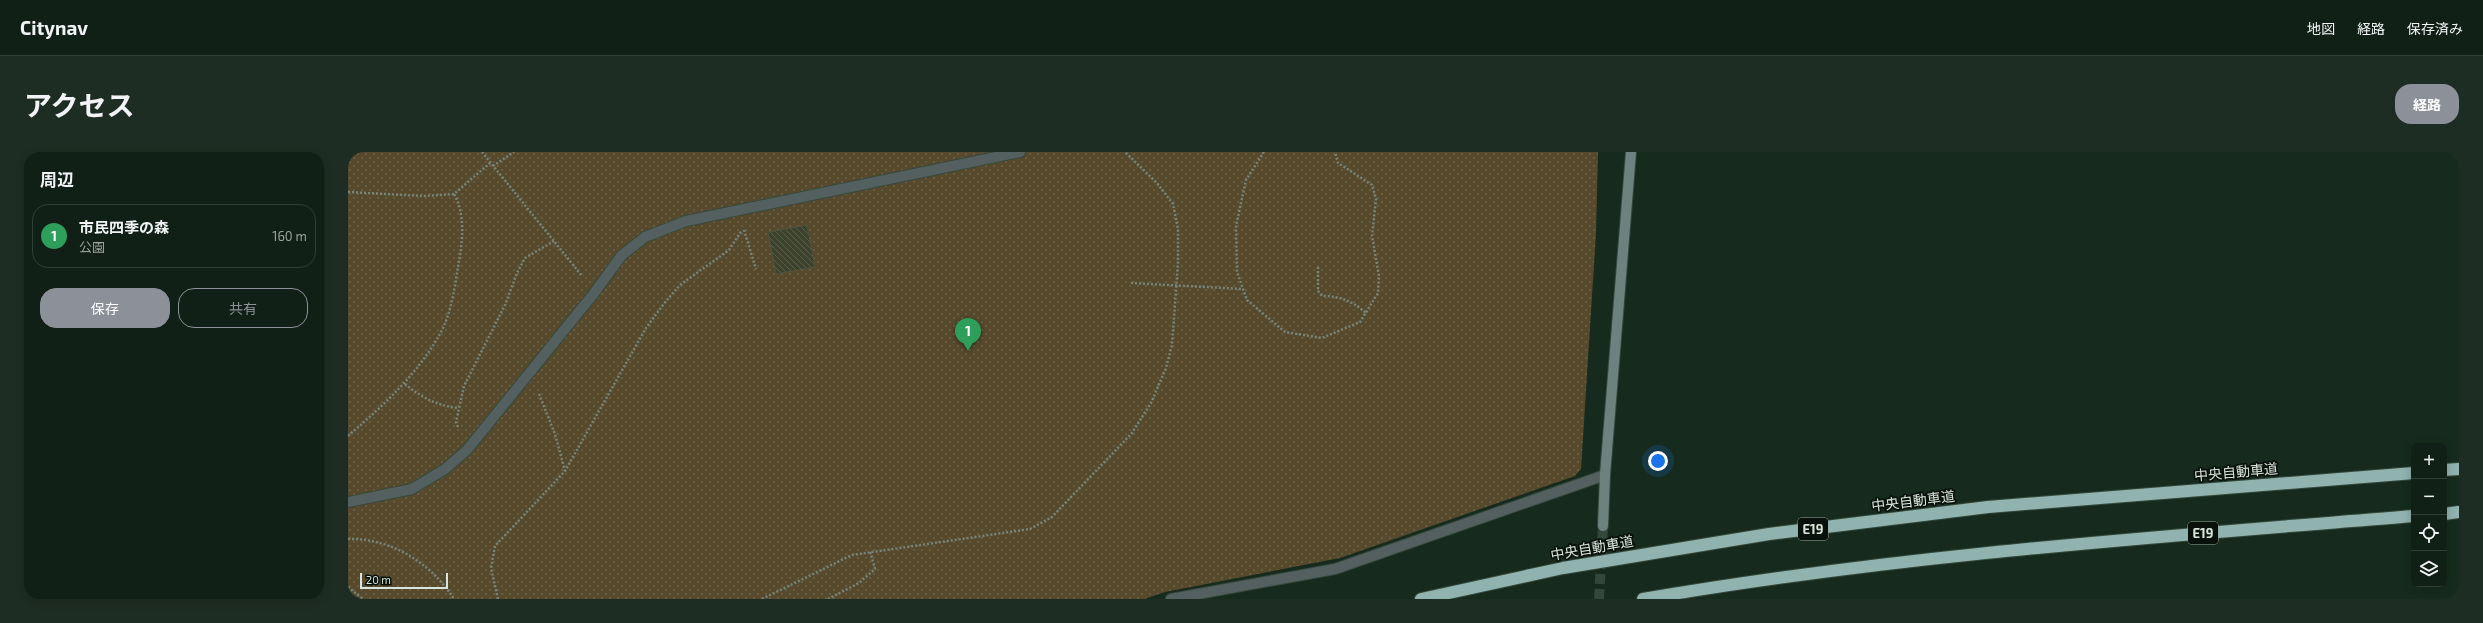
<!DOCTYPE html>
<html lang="ja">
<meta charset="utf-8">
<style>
:root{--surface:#102016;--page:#1e2d23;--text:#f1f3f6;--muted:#9ca3a1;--line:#303e35;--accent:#8c9099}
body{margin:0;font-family:"Exo 2","Noto Sans JP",sans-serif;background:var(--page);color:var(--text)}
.controls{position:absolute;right:12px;bottom:12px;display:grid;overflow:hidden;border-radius:8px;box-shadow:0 2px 10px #0003}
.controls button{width:36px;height:36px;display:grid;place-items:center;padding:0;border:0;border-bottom:1px solid var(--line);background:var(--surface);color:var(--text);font:20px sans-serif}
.scale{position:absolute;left:12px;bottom:10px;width:88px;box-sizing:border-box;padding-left:4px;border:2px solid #d8e4db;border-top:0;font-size:11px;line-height:14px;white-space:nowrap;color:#d8e4db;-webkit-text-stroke:3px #08110b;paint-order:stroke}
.you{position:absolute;left:1310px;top:309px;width:14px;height:14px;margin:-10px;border:3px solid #fff;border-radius:50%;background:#1a73e8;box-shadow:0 0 0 6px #1a73e833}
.badge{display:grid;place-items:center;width:26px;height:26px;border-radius:50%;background:var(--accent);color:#fff;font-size:13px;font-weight:700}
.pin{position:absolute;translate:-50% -33px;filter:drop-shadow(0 1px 2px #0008)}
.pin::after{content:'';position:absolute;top:21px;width:14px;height:12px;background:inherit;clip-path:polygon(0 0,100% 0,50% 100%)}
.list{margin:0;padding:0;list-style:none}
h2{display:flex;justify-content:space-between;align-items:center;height:52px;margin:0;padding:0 16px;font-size:17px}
h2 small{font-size:13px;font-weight:400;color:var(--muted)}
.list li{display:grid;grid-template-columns:26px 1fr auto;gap:12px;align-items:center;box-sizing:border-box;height:64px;margin:0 8px 8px;padding:0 8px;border:1px solid var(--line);border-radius:16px}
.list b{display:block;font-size:15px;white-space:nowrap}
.list p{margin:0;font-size:13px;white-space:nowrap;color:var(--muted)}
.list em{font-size:13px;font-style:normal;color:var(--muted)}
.actions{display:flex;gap:8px;padding:12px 16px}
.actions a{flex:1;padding:9px 0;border:1px solid var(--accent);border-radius:16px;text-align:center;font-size:14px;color:var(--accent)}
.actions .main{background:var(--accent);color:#fff}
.icon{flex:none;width:22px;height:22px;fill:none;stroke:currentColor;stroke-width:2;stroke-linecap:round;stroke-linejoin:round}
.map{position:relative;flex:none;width:2111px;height:447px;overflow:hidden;border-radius:16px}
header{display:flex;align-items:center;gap:24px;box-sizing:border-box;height:56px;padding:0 20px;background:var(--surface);border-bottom:1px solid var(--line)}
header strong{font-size:19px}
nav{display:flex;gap:22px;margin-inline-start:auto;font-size:14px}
.intro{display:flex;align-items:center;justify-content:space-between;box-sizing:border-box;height:96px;padding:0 24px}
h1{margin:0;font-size:28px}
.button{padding:10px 18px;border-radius:16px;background:var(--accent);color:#fff;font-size:14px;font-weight:700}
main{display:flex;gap:24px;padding:0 24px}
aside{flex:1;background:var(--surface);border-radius:16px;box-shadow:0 2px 10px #0003}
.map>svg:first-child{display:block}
.grass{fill:url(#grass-dots)}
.building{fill:url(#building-back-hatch);stroke:#505640}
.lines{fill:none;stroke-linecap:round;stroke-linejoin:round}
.secondary-tunnel{stroke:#33473a;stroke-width:10;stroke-dasharray:10 5;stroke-linecap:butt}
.lane-casing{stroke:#35493b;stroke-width:12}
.street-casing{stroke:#35493b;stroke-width:12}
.secondary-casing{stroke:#35493b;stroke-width:12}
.highway-casing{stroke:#35493b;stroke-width:14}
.path{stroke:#76867b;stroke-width:2.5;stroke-dasharray:2 2;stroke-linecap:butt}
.lane{stroke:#53605f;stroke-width:10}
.street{stroke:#53605f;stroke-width:10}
.secondary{stroke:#6d827f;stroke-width:10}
.highway{stroke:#91b3af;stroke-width:12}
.labels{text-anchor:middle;stroke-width:3.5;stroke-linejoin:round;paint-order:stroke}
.shield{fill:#08110b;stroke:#9aa59d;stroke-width:1}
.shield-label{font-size:13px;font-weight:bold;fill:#d8e4db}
.street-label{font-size:14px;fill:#d8e4db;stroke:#08110b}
</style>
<header>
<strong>Citynav</strong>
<nav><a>地図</a><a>経路</a><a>保存済み</a></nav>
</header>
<div class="intro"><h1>アクセス</h1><a class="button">経路</a></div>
<main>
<aside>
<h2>周辺<small></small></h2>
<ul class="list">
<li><span class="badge" style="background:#2e9e5b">1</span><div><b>市民四季の森</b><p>公園</p></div><em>160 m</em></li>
</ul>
<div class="actions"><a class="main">保存</a><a>共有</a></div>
</aside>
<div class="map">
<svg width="2111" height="447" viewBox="0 0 2111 447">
<defs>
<pattern id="grass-dots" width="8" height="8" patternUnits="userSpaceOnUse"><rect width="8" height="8" fill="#56492c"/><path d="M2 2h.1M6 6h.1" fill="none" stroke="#6e634a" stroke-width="1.8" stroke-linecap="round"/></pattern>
<pattern id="building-back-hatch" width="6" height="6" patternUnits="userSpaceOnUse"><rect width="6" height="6" fill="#3c422c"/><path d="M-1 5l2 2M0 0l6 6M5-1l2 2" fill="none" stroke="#575d4a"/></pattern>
</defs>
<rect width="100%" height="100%" fill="#162b1d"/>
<path class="grass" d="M0 0H1250L1248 81 1233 317 1227 324 992 406 817 440 796 447H0Z"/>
<path class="building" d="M459 73 467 115 428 122 420 80Z"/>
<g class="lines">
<path class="secondary-tunnel" d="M1251 447 1255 374"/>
<g class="lane-casing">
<path id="lane" d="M0 350 64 337 97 317 119 298 247 140 273 104 297 85 338 69 672 0"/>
</g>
<g class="street-casing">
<path id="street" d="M823 447 987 417 1257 323"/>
</g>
<g class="secondary-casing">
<path id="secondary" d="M1255 374 1257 323 1283 0"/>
</g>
<g class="highway-casing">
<g id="highway">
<path d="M2096 318 2111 317"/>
<path d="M2096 362 2111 360"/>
<path d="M1073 447 1215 416 1421 382 1640 355 2066 321"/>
<path d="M1295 447C1550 403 1808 385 2066 364"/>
</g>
</g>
<g class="path">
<path d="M134 0 234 124"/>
<path d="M916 0 898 28 888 74 889 120 899 148 937 180 974 186 1012 170 1030 141 1031 124 1024 84 1028 47 1024 33 990 11 987 0"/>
<path d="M145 14 166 0"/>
<path d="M0 40 76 44 106 42 142 11"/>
<path d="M396 78 408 117"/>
<path d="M970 115V139L974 144C992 144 1004 149 1018 161"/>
<path d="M783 131 895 137"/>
<path d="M57 232C73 245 89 254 111 256"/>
<path d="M191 242 207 282 217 319"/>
<path d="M110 275 108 270 116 234 157 153 169 121 177 106 206 89"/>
<path d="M0 284C36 253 70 222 93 180 104 159 107 133 111 109 115 87 117 61 106 42"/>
<path d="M0 387C43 386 83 411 106 447"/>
<path d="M0 435 15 447"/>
<path d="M150 447 143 416 147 394 217 319 298 176 318 149 332 133 381 98 394 78"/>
<path d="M414 447 504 403 682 377 704 365 784 281 803 251 818 216 824 193 830 111V77L825 52 809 31 777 0"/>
<path d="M480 447 511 431 527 417 522 399"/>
</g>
<use href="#lane" class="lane"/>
<use href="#street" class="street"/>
<use href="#secondary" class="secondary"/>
<use href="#highway" class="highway"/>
</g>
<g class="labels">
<g class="shield">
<rect x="1450" y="366" width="30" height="22" rx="3"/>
<rect x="1840" y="370" width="30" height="22" rx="3"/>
</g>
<g class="shield-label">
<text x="1465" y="382">E19</text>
<text x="1855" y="386">E19</text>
</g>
<g class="street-label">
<text transform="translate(1888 320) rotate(-5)" y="5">中央自動車道</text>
<text transform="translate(1565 349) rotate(-7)" y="5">中央自動車道</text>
<text transform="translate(1244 396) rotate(-10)" y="5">中央自動車道</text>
</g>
</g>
</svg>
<div class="controls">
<button>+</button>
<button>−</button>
<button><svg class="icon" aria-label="locate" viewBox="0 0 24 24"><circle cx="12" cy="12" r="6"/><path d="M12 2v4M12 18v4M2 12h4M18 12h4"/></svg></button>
<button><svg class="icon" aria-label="layers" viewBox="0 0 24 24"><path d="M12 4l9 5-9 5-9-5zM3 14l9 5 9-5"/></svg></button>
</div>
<div class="scale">20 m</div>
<div class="you"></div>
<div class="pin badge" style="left:620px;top:199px;background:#2e9e5b">1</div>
</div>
</main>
